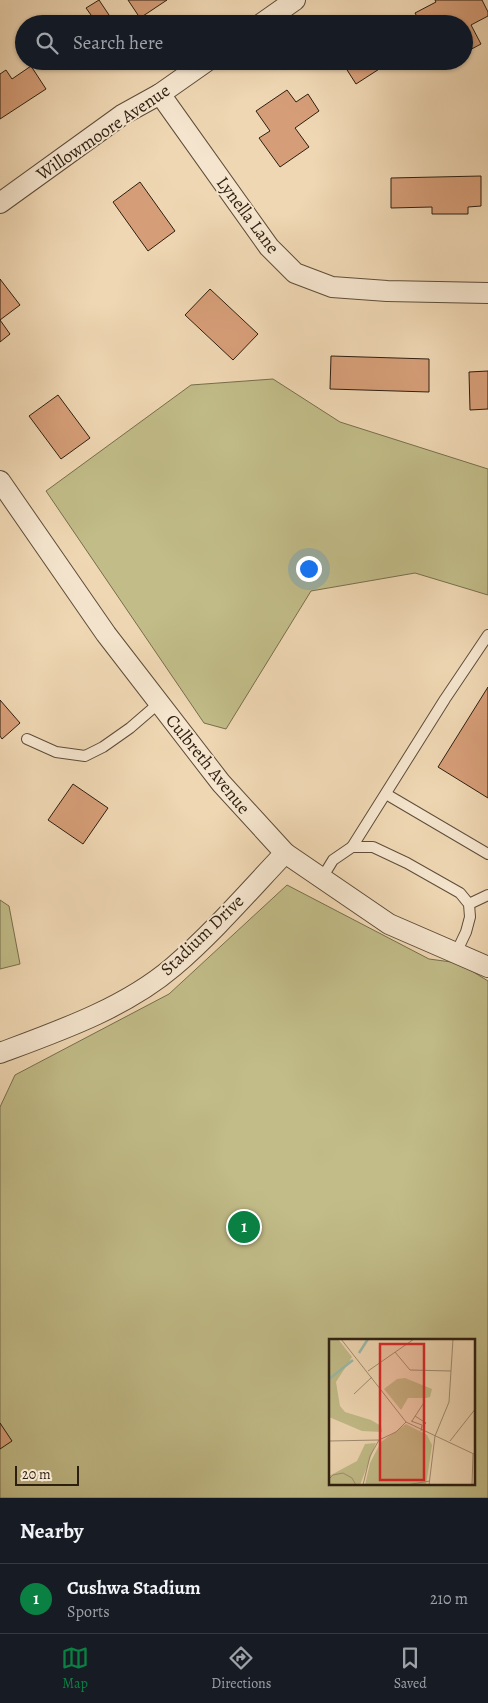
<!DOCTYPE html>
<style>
:root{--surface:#171b24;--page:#242831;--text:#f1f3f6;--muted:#9ea1a6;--line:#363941;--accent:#0b8043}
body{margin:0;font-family:Alegreya,serif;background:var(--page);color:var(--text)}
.scale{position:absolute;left:15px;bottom:12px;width:64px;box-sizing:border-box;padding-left:5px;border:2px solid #2d1f10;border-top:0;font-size:14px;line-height:18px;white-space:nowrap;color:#2d1f10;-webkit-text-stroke:4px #f5e5ce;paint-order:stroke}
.you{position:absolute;left:308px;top:568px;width:18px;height:18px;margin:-12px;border:4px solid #fff;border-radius:50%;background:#1a73e8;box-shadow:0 0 0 8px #1a73e833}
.badge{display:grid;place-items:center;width:32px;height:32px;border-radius:50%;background:var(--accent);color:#fff;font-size:16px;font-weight:700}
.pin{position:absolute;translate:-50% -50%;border:2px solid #fff;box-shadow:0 1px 5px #0006}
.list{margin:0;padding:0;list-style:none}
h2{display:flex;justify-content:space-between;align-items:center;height:65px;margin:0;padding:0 20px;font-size:21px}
h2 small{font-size:16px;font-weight:400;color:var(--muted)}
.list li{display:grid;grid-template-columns:32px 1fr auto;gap:15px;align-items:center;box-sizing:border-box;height:70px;padding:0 20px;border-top:1px solid var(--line)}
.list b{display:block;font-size:19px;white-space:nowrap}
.list p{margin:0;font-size:16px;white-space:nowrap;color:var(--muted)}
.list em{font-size:16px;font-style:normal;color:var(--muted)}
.icon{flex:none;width:28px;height:28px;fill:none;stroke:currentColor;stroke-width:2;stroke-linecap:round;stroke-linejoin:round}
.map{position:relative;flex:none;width:488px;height:1498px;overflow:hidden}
.search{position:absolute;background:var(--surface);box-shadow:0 1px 4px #0004;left:15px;right:15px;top:15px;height:55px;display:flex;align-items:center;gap:12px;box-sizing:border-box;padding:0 18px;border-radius:28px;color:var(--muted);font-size:19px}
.sheet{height:135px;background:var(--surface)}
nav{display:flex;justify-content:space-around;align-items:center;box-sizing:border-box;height:70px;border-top:1px solid var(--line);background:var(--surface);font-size:14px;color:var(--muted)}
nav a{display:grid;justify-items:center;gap:2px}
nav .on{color:var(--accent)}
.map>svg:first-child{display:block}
.green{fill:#c1bc88;stroke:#776e4c;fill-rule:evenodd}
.building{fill:#d69e78;stroke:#2d1f10}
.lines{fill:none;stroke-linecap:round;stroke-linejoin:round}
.service-casing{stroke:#5e4d39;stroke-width:12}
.minor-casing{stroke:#5e4d39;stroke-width:22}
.service{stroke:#f5e5ce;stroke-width:10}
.minor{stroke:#f5e5ce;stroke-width:20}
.labels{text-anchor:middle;stroke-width:4;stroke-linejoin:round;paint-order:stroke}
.street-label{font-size:18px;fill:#2d1f10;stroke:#f5e5ce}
.inset-river{fill:none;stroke:#9abaa9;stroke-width:2.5}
.inset-road{fill:none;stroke:#a18d72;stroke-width:1}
.view{fill:#d62828;fill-opacity:0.15;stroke:#d62828;stroke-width:2.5}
.inset-edge{fill:none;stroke:#2d1f10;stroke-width:2.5}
</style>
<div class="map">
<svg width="488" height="1498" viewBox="0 0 488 1498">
<rect width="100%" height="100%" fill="#efd7b3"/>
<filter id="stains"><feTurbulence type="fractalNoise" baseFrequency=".004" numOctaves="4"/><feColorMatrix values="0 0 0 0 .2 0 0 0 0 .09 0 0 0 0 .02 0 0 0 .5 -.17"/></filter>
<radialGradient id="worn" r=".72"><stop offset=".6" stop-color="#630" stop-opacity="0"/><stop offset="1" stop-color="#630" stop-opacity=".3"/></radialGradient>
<g class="green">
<path d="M273 379 340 422 488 469V595L415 573 311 591 226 729 204 723 46 491 191 385Z"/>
<path d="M287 885 429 959 459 963 488 981V1498H0V1107L15 1075 169 994ZM330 1340H474V1484H330Z"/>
<path d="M0 900 9 906 20 964 0 969Z"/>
</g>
<g class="building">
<path d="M99 0 115 24H79L91 15 86 8Z"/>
<path d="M128 0H167L140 18Z"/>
<path d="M435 0H482L488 12V16L471 25 481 44 464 53V24H421L415 13 436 2Z"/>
<path d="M344 61H386L387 64 356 84 342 62Z"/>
<path d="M31 66 46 89 0 119V74L6 70 12 79Z"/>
<path d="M287 90 296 102 308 94 319 111 295 128 309 147 280 167 259 138 270 131 256 111Z"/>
<path d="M481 176V206L468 207V214H432V207L391 208V178Z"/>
<path d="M140 182 175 231 148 251 113 202Z"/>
<path d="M0 279 20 305 0 320Z"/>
<path d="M210 289 258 334 233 360 185 315Z"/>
<path d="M0 320 10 334 0 342Z"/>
<path d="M331 356 429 359V392L330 389Z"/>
<path d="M488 371V409L470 410 469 372Z"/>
<path d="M58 395 90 438 61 459 29 416Z"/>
<path d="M488 687V798L438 767Z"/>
<path d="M0 700 20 723 2 739 0 736Z"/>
<path d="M73 784 108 808 83 844 48 820Z"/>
<path d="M0 1423 12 1441 0 1449Z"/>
</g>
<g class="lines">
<g class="service-casing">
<g id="service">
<path d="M27 739 56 752 85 756 103 747 130 728 159 703"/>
<path d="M386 794 488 854"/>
<path d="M352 847 445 699 488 635"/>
<path d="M322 878 333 860 352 847H373L407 863 460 893 469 904 470 917 466 932 456 953"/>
<path d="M469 904 488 895"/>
</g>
</g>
<g class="minor-casing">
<g id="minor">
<path d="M261 24 295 0"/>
<path d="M160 94 269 247 295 273 332 287 387 291 488 293"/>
<path d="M0 203 122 115 160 94 207 61"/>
<path d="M0 481 106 634 221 783 285 853 389 924 488 967"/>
<path d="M0 1053C59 1031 125 1008 173 967 213 933 249 891 285 853"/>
</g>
</g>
<use href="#service" class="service"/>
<use href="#minor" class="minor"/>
</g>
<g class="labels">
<g class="street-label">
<text transform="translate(103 132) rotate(-34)" y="6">Willowmoore Avenue</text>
<text transform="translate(248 215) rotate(53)" y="6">Lynella Lane</text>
<text transform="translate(208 764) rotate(51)" y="6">Culbreth Avenue</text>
<text transform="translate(202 935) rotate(-44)" y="6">Stadium Drive</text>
</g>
</g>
<g transform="translate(329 1339)">
<rect width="146" height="146" fill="#efd7b3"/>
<path d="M0 0H9L23 18 7 43 11 67 16 73 42 81 52 87 53 93 33 92 0 78ZM76 39 103 50 101 58 97 59H79L72 71 55 50 68 40ZM77 85 98 96 103 106 97 146H36L41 124 52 103ZM47 104 31 146H0V137L28 122 36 105Z" fill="#c1bc88"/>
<path class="inset-river" d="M30 14 39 0M0 40 24 21"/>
<path class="inset-road" d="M12 0 77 83 147 116M66 13 81 31 122 32M39 32 85 0M25 55 43 38M86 77 97 84 94 87M82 82 93 86 92 92M83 82 96 62M0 102 50 101M121 102 147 69M0 140 4 136 14 134 23 139 27 146M34 146 41 117 50 101 67 93 77 83M38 146H55M77 146 101 142M100 146 106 97 120 63 124 0M143 146 144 115"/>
<path class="view" d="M51 5H95V141H51Z"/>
<rect width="146" height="146" class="inset-edge"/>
</g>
<rect width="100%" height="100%" filter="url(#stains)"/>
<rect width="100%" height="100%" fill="url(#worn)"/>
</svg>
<div class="scale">20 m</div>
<div class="you"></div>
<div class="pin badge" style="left:244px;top:1227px">1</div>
<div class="search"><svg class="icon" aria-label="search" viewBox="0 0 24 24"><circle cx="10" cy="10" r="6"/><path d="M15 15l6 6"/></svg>Search here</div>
</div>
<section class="sheet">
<h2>Nearby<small></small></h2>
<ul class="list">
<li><span class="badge">1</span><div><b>Cushwa Stadium</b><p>Sports</p></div><em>210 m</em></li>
</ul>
</section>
<nav>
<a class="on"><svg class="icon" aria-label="map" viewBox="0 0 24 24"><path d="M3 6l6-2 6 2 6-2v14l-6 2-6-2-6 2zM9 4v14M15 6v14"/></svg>Map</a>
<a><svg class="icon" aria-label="directions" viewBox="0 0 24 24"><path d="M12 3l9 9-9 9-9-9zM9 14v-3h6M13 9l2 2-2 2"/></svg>Directions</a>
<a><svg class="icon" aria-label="saved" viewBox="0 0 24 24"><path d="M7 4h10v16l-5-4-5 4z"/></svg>Saved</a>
</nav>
